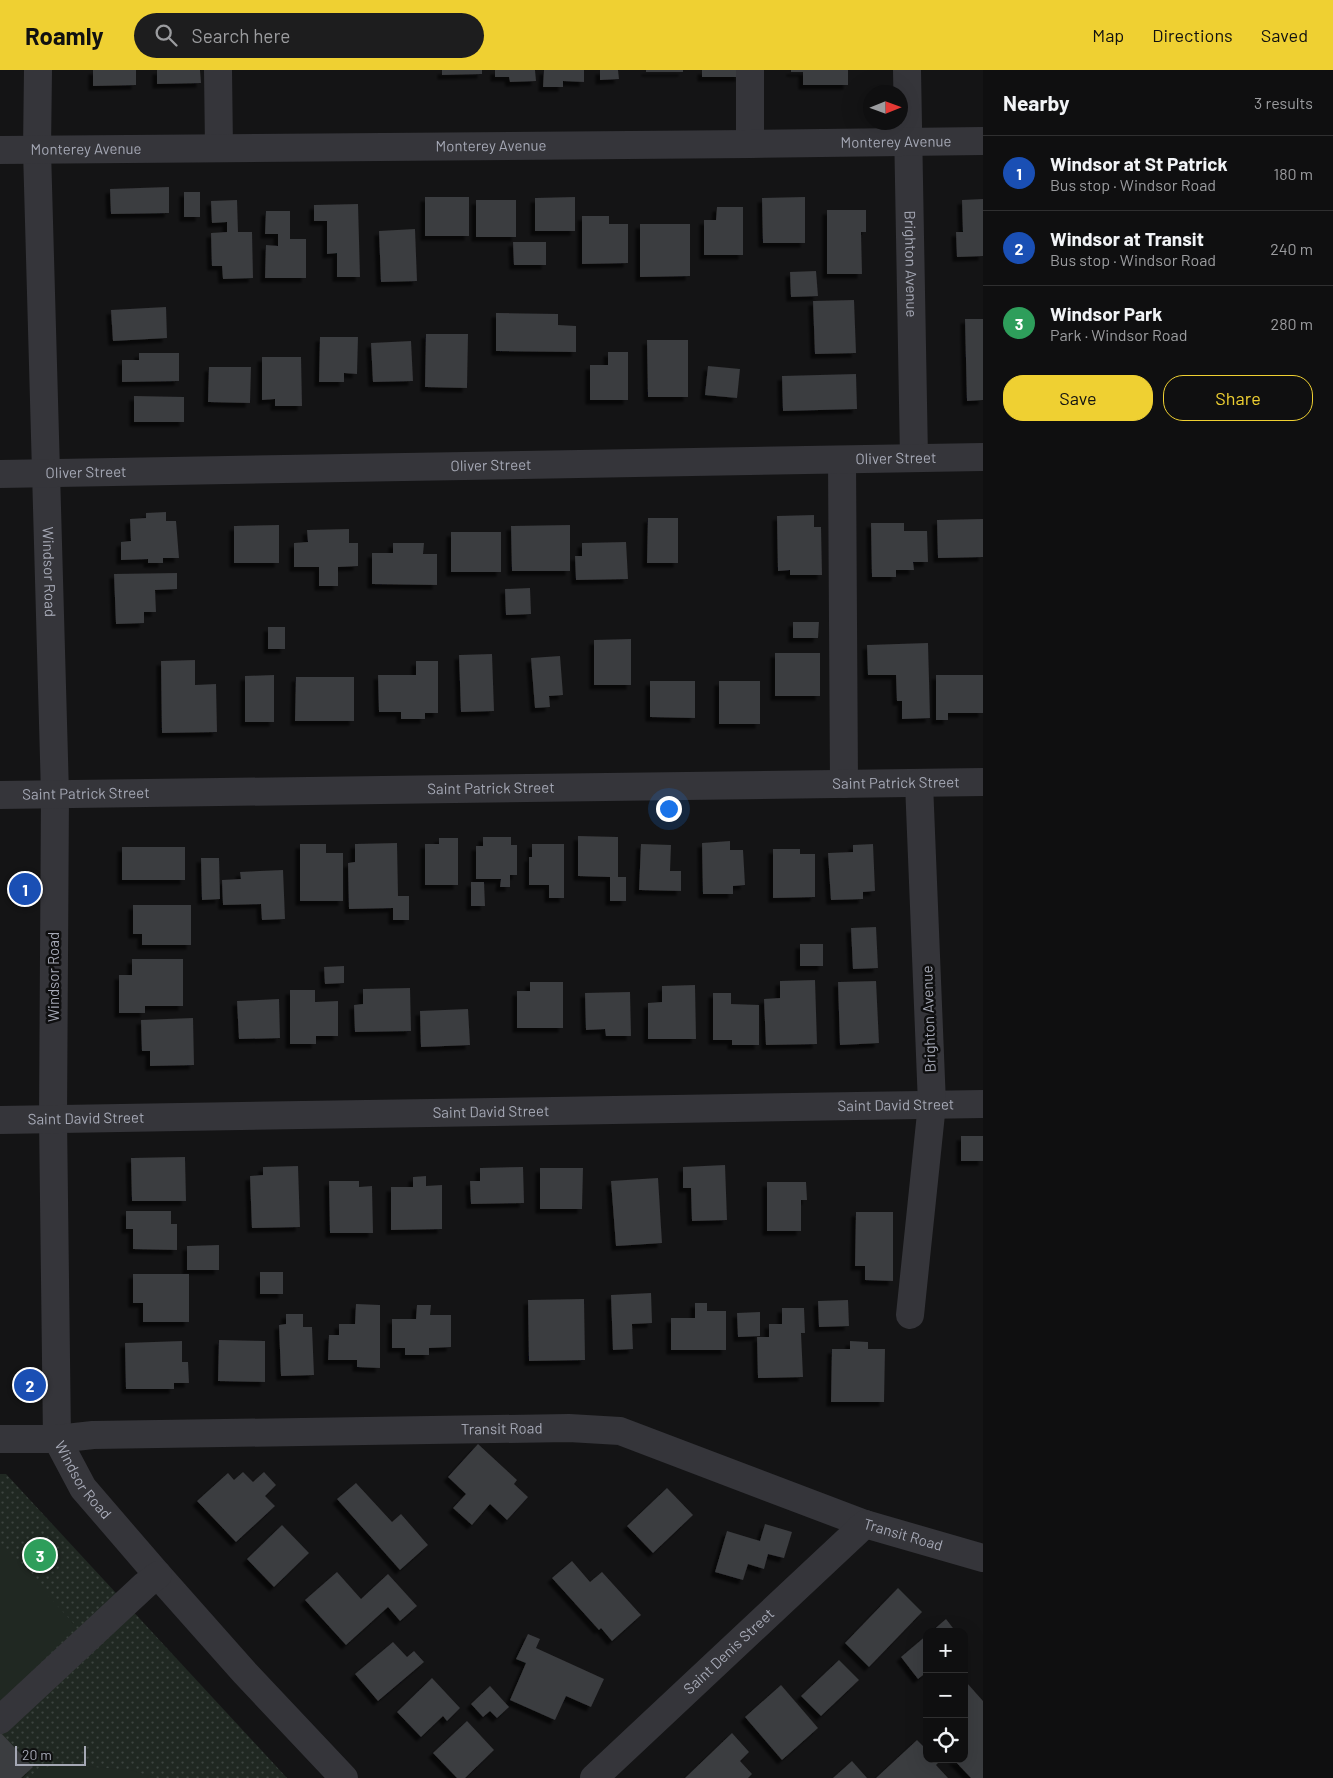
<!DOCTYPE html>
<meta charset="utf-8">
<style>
:root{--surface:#0f0f10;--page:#1d1d1e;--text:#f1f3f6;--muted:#9b9c9f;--line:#2f2f30;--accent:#efd032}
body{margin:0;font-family:Barlow,sans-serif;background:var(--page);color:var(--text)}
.controls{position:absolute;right:15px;bottom:15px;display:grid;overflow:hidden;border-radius:10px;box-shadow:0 5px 20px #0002}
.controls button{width:45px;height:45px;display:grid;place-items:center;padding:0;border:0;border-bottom:1px solid var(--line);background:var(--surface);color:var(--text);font:25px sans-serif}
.compass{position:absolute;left:863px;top:15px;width:45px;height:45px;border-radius:50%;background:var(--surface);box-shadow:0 5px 20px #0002;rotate:89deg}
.scale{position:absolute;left:15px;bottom:12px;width:71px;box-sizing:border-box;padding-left:5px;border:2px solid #a5a8b5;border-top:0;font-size:14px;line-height:18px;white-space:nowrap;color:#a5a8b5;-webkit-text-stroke:4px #0f0f10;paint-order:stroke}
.you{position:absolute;left:668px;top:738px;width:18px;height:18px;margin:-12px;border:4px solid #fff;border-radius:50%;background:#1a73e8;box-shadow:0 0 0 8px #1a73e833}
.badge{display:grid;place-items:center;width:32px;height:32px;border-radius:50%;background:var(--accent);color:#fff;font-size:16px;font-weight:700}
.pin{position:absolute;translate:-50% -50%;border:2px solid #fff;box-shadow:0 1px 5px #0006}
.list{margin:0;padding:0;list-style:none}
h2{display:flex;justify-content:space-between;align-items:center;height:65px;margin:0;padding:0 20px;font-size:21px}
h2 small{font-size:16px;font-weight:400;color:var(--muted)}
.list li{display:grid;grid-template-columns:32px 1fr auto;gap:15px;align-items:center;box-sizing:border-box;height:75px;padding:0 20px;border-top:1px solid var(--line)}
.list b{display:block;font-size:19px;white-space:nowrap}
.list p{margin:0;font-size:16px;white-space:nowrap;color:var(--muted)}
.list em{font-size:16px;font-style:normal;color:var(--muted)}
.actions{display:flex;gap:10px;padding:15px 20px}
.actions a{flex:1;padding:11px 0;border:1px solid var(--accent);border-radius:20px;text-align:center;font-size:18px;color:var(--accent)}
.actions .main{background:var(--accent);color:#111}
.icon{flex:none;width:28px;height:28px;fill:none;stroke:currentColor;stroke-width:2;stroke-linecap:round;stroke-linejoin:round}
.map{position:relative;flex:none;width:983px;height:1708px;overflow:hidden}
header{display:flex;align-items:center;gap:30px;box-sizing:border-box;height:70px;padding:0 25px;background:var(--accent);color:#111}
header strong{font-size:24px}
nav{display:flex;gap:28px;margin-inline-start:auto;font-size:18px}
.search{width:350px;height:45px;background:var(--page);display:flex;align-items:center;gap:12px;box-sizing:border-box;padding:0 18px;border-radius:28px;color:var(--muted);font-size:19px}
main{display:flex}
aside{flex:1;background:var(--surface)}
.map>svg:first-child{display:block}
.park{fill:url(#park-dots)}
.pitch{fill:#202822}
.building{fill:#3b3c3f;filter:url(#shadow)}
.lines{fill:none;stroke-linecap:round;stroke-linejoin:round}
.minor{stroke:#35353a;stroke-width:28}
.labels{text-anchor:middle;stroke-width:5;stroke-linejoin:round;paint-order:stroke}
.street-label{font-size:15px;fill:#a5a8b5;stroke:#0f0f10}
</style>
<header>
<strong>Roamly</strong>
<div class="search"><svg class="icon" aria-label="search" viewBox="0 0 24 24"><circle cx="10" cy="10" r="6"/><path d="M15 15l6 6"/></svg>Search here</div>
<nav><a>Map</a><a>Directions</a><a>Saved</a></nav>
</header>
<main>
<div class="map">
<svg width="983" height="1708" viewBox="0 0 983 1708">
<defs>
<pattern id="park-dots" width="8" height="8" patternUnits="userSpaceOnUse" patternTransform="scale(1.25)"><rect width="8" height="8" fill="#202822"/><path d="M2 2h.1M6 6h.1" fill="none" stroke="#3d4440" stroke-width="1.8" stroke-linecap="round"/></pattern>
<filter id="shadow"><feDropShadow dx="-4.5" dy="4.5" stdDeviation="1" flood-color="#0009"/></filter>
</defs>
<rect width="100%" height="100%" fill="#141415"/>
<path class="park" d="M0 1404H6L287 1708H0Z"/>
<g class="pitch">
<path d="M0 1474 76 1556 0 1627Z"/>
<path d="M69 1695 130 1700 157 1708H29L39 1698Z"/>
</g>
<g class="building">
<path d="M93 0H136V15L93 16Z"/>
<path d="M157 0H200L201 13 157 14Z"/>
<path d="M442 0H482V4L442 5Z"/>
<path d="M495 0H535L536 11 510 12 509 7H495Z"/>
<path d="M544 0H584V12L563 11V17H543Z"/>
<path d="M600 0H618L619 9 600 10Z"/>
<rect x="646" y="0" width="37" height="2"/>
<rect x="702" y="0" width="38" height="7"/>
<path d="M791 0H848V15H803V2H791Z"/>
<path d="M169 117V143L111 144 110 119Z"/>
<rect x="184" y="122" width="16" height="25"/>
<rect x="425" y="127" width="44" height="39"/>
<path d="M575 127V161H535V128Z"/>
<path d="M805 127V173H763L762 128Z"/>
<path d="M983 129V186L957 187 956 162H963L962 130Z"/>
<path d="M237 130 238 162H252L253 208 223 209 222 196H212L211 163 227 162V152L212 153 211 131Z"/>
<rect x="476" y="130" width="40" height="37"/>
<path d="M358 134 360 207H337V183L327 184V151H314V135Z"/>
<path d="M717 137H743V185H704V150H716Z"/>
<path d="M827 140H866V162H861L862 204H827Z"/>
<path d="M266 141H290V169H306V208H265L266 175 278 176V164H265Z"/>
<path d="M582 146H609V154H628V193L582 194Z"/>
<path d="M640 154H690V206L640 207Z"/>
<path d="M415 159 417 211 381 212 379 161Z"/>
<path d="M513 172H546V195H514Z"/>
<path d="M816 201 818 226 791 227 790 202Z"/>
<path d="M854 230 856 283 815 284 813 231Z"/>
<path d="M166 237 167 268 113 271 111 240Z"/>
<path d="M496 243 558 244V255L576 256V282L496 281Z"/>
<path d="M965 249H983V330L967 331Z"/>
<path d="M426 264H468L467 318 425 317Z"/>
<path d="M320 267H358L357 304 344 303V312H319Z"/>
<path d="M647 270H688V327H648Z"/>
<path d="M411 271 413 311 373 312 371 273Z"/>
<path d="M608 282H628V330H590V295H608Z"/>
<path d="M139 283H179V311L122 312V290H139Z"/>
<path d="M262 287H301L302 336H275V329L262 330Z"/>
<path d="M708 296 740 299 737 328 705 325Z"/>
<path d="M209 297H251L250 333 208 332Z"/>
<path d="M856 304 857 339 783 341 782 306Z"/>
<path d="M134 326 184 327V352H134Z"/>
<path d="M166 442V451H176L179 488H163V493H148V489L121 490V472L131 471 130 449 146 448V443Z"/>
<path d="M814 445V457H821L822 505H790V500L778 501 777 446Z"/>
<path d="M648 448H678V493H647Z"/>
<path d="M983 449V487L938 488 937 450Z"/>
<path d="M871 453H904V461H927L928 492H913L914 500H896V507H872Z"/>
<path d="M279 455V493H234V456Z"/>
<path d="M570 455V501H512L511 456Z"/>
<path d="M349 459V473H358V496L338 497V516H319V497H294V473L308 472 307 460Z"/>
<rect x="451" y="462" width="50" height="40"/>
<path d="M626 472 628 509 576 510 575 486H582V473Z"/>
<path d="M393 473H424L423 484H437V515L372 514V483H393Z"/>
<path d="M177 503V519L155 520 156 542H144V553L116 554 114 504Z"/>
<path d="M530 518 531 544 506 545 505 519Z"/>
<path d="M793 552H819L818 568H793Z"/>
<rect x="268" y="557" width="17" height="22"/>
<path d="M631 569V615H594V570Z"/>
<path d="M928 573 930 648 902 649V631H897L896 605H868L867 575Z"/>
<rect x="775" y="583" width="45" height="43"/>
<path d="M492 584 494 641 461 642 459 585Z"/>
<path d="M560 586 563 625 549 626 550 637 535 638 531 588Z"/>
<path d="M195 590V615L216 614 217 662 162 663 161 591Z"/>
<path d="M416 591H438V643H425V649H401V642H379L378 605H416Z"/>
<path d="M274 605V652H245V606Z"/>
<path d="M936 605H983V643H948V650H936Z"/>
<path d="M296 607H354V651H295Z"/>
<path d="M650 611H695V648L650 647Z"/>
<rect x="719" y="611" width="41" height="43"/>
<path d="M578 766 618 767V807H626V831H610V807L578 806Z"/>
<path d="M483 767H511V775H517V805H510V817H500L501 809H476V776H483Z"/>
<path d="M439 768H458V815H425V774H439Z"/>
<path d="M730 771V780H743L745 815 733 816V824H703L702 773Z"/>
<path d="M397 773 398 826H409V850H393V838L349 839 348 793 355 792V774Z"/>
<path d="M300 774H326V783H343V831H300Z"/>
<path d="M532 774H564V828H549V815H529V787H532Z"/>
<path d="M641 774 671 775 670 801H681V821L639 820Z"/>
<path d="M873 774 875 821 863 822V829L831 830 828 783 853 782V775Z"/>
<rect x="122" y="777" width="63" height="33"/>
<path d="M773 779H800V784H815V827L773 828Z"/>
<path d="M201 788H219L220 829 202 830Z"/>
<path d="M283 800 285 849 262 850 261 834 223 835 222 810 241 809 240 802Z"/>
<path d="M471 812H484L485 836H471Z"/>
<path d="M133 835H191V875H142V864H133Z"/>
<path d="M876 857 878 898 853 899 851 858Z"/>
<rect x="800" y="874" width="23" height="22"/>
<path d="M132 889H183V936H145V943H119V905H132Z"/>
<path d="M344 896V913L325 914 324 897Z"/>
<path d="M815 910 817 974 766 975 764 929 780 928V911Z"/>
<path d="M876 911 879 973 840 975 838 912Z"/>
<path d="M530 912H563V958H517V921H530Z"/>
<path d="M695 915 696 969H648V933L662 932V916Z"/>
<path d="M410 918 411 961 355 962 354 935 363 934V919Z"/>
<path d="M290 920H315V932L338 931V966H316V974H290Z"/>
<path d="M630 922 631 966H606L605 959 586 960 585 923Z"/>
<path d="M713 923H731V934L759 935V975H732V970H713Z"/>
<path d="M279 929 280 968 239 969 237 931Z"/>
<path d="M468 939 470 975 421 977 420 941Z"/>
<path d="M193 948 194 995 150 996V981H142L141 950Z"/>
<rect x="961" y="1066" width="22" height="25"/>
<path d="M185 1087 186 1131H132L131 1088Z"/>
<path d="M725 1095 727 1150 692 1151 691 1118H683V1097Z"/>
<path d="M298 1096 300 1157 252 1158 250 1106 263 1105V1097Z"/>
<path d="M523 1097 524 1133 471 1134 470 1111H480V1098Z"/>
<path d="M540 1098H583L582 1139H540Z"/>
<path d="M426 1106V1116L442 1115V1159L391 1160V1117H413V1107Z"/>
<path d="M658 1108 662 1173 616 1176 611 1111Z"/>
<path d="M329 1111H359V1117L372 1116 373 1163H330Z"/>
<path d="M767 1112H806L807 1130H801V1161H767Z"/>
<path d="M126 1141H171V1154H177V1180L133 1179V1159H126Z"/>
<path d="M856 1142H893V1211L865 1210V1196H855Z"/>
<path d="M219 1175V1200H187V1176Z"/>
<rect x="260" y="1202" width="23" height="22"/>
<path d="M133 1204H189V1252H143V1233H133Z"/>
<path d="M651 1223 652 1253 632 1254 633 1279 613 1280 611 1225Z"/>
<path d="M584 1229 585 1290 529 1291 528 1230Z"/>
<path d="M848 1230 849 1256 819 1257 818 1231Z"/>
<path d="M695 1233H707V1241H726V1280H671V1248H695Z"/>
<path d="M356 1234 380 1235V1298L357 1297V1290H328L329 1265H339V1254H355Z"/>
<path d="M417 1235H431L430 1245H451V1277L429 1278V1285H405V1278H392V1249H416Z"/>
<path d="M782 1238H804L805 1263H801L803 1307 758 1308 757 1267H769V1254H782Z"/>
<path d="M760 1242V1266L738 1267 737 1243Z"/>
<path d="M286 1244H303V1257H312L314 1305 281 1306 279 1255 286 1254Z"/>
<path d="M219 1270 265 1271V1312L218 1311Z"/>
<path d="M182 1271V1292H188L189 1313H174V1319H126L125 1273Z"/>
<path d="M850 1271 868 1272V1279H885L884 1332H831L832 1279H850Z"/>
<path d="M478 1374 517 1410 514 1414 528 1427 507 1450 490 1434 472 1455 453 1438 466 1424 448 1407Z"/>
<path d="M243 1402 253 1412 264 1402 276 1415 265 1426 275 1436 236 1472 197 1431 228 1403 234 1410Z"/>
<path d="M356 1413 392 1452 401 1444 428 1475 400 1500 337 1429Z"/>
<path d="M667 1418 693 1445 653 1483 627 1456Z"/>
<path d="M765 1454 792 1462 784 1488 768 1484 764 1499 748 1494 743 1510 715 1502 727 1461 760 1471Z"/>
<path d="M282 1455 309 1483 274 1517 247 1489Z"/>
<path d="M572 1491 590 1512 602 1502 641 1545 612 1571 601 1558 599 1560 552 1508Z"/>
<path d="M337 1502 361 1529 388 1504 417 1536 400 1551 388 1537 346 1575 305 1530Z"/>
<path d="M898 1518 922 1542 869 1597 845 1573Z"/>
<path d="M946 1549 956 1562H931Z"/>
<path d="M528 1564 540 1569 536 1578 604 1609 591 1637 566 1626 555 1650 510 1630 526 1593 516 1589Z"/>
<path d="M927 1565V1602L918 1609 901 1587Z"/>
<path d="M393 1572 407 1587 414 1581 424 1592 378 1631 355 1604Z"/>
<path d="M839 1590 859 1610 821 1646 801 1626Z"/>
<path d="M432 1608 460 1638 447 1651 443 1646 421 1667 397 1642Z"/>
<path d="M967 1613 983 1631V1708H971L953 1689H964V1616Z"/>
<path d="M781 1615 818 1658 782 1690 745 1647Z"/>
<path d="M490 1616 509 1637 497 1648 490 1641 483 1647 471 1634Z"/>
<path d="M467 1651 494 1680 465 1708H457L433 1683Z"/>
<path d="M0 1662 33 1697 21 1708H0Z"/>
<path d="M732 1663 749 1682 740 1691 752 1704 748 1708H685Z"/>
<path d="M917 1670 927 1680V1689H935L938 1693 936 1695 948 1708H876Z"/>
<path d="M852 1691 867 1708H833Z"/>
</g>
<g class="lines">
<g class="minor">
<path id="s1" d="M38 0 37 80 55 724 53 1049 57 1369 83 1418 158 1505 245 1603 344 1708"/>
<path d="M218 0 219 78"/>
<path d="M750 0V74"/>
<path id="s2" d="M907 0 914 388"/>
<path id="s3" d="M0 80 750 74 983 71"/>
<path d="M842 390 844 714"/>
<path id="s4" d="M0 404 983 387"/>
<path id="s5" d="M0 725 983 712"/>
<path id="s6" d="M0 1050 983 1034"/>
<path d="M910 1245 932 1034 919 713"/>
<path id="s7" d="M0 1369H57L93 1365 569 1358 620 1361 865 1454 983 1488"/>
<path d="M0 1650 145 1515 158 1505"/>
<path id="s8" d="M594 1708 865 1454"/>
</g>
</g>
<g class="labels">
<g class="street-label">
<text dy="5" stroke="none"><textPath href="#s3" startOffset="896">Monterey Avenue</textPath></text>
<text dy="5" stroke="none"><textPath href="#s3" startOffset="491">Monterey Avenue</textPath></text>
<text dy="5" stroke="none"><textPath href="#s3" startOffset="86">Monterey Avenue</textPath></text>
<text dy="5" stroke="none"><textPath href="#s2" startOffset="194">Brighton Avenue</textPath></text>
<text dy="5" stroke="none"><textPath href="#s4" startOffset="896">Oliver Street</textPath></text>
<text dy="5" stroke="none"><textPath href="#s4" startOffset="491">Oliver Street</textPath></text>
<text dy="5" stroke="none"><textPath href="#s4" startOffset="86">Oliver Street</textPath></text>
<text dy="5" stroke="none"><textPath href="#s1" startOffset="502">Windsor Road</textPath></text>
<text dy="5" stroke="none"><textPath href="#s5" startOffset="896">Saint Patrick Street</textPath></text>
<text dy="5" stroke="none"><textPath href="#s5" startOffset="491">Saint Patrick Street</textPath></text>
<text dy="5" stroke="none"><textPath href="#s5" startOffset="86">Saint Patrick Street</textPath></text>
<text transform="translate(54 907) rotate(-90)" y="5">Windsor Road</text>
<text transform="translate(929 949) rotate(-92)" y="5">Brighton Avenue</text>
<text dy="5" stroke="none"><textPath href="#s6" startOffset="896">Saint David Street</textPath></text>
<text dy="5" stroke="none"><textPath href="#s6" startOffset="491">Saint David Street</textPath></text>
<text dy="5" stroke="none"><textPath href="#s6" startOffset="86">Saint David Street</textPath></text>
<text dy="5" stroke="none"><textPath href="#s7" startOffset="502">Transit Road</textPath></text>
<text dy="5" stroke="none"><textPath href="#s1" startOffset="1418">Windsor Road</textPath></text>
<text dy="5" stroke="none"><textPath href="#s7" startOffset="922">Transit Road</textPath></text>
<text dy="5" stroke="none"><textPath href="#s8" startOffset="185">Saint Denis Street</textPath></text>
</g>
</g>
</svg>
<div class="controls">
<button>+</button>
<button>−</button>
<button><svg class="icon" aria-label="locate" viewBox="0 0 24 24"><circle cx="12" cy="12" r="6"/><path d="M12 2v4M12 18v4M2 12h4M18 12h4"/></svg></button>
</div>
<svg class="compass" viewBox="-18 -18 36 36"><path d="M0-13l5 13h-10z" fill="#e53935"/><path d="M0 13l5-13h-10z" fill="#9b9c9f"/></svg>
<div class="scale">20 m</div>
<div class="you"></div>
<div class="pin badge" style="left:25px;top:819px;background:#1a4fb4">1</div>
<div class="pin badge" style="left:30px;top:1315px;background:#1a4fb4">2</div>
<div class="pin badge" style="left:40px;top:1485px;background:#2e9e5b">3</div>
</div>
<aside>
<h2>Nearby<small>3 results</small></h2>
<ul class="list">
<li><span class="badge" style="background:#1a4fb4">1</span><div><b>Windsor at St Patrick</b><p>Bus stop · Windsor Road</p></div><em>180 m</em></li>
<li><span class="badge" style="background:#1a4fb4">2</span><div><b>Windsor at Transit</b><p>Bus stop · Windsor Road</p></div><em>240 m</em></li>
<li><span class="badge" style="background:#2e9e5b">3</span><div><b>Windsor Park</b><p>Park · Windsor Road</p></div><em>280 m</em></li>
</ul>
<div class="actions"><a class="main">Save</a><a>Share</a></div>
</aside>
</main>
